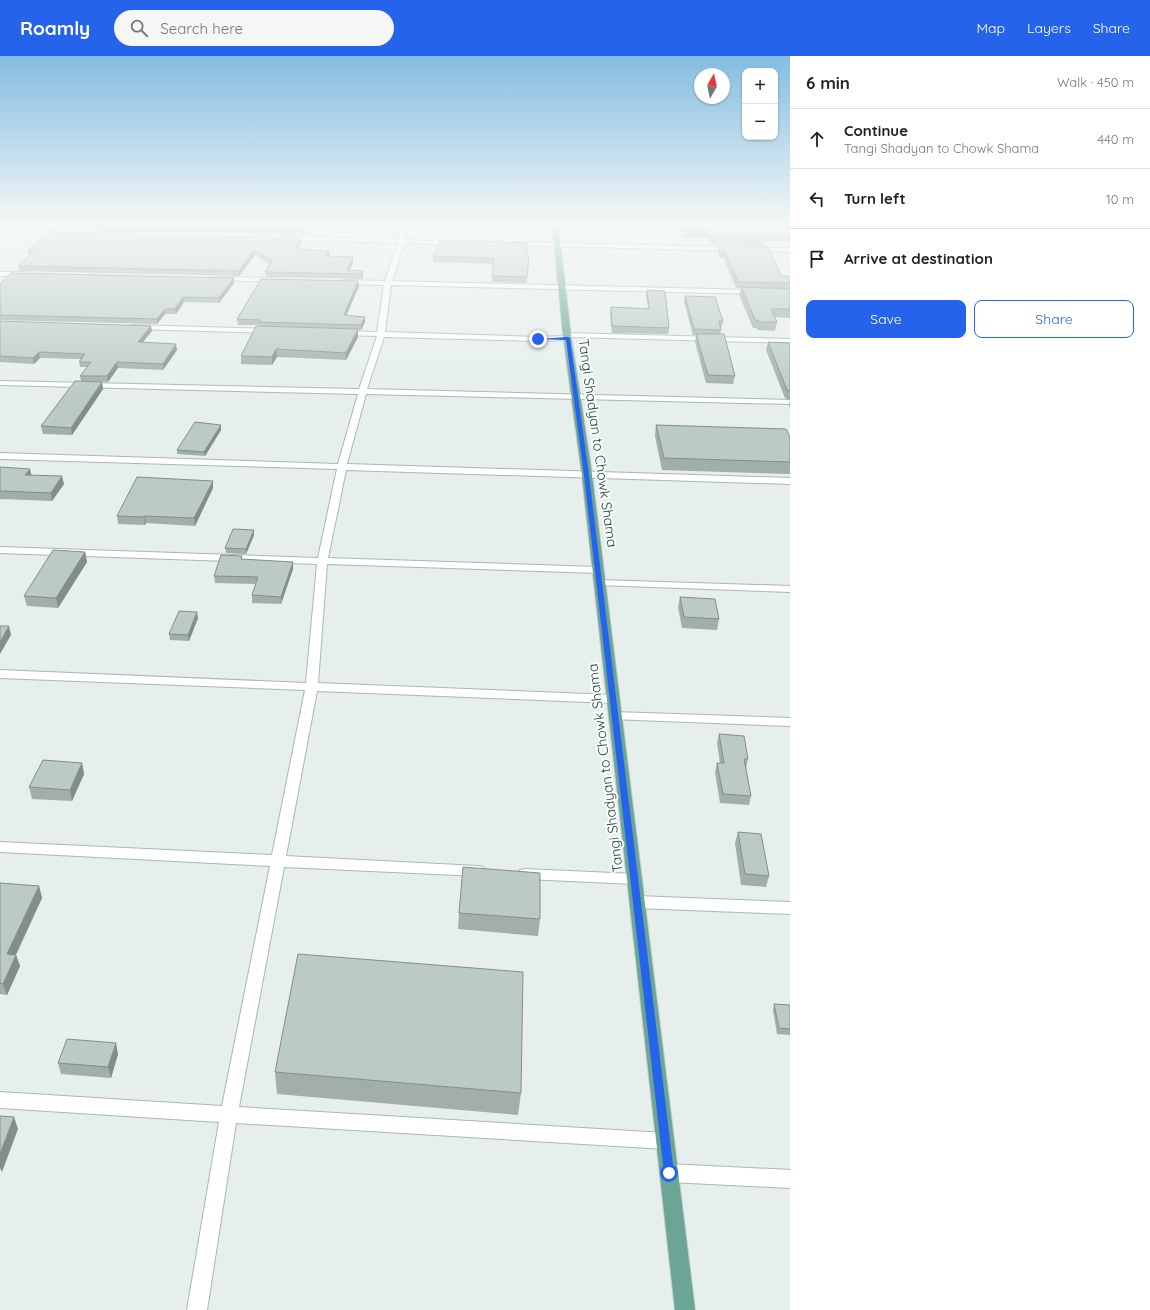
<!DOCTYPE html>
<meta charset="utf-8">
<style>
:root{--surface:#fff;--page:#f6f6f6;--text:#222;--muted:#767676;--line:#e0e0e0;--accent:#2563eb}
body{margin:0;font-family:Quicksand,sans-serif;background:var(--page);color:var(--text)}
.controls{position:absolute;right:12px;top:12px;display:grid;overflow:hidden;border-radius:8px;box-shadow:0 1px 3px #0004}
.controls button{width:36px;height:36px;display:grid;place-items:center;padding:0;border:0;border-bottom:1px solid var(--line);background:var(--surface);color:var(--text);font:20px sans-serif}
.compass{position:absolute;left:694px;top:12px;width:36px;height:36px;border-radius:50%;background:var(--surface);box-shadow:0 1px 3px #0004;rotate:9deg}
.stop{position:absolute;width:12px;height:12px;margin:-9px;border:3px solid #2563eb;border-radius:50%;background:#fff}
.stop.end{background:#2563eb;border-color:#fff;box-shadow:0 1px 4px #0008}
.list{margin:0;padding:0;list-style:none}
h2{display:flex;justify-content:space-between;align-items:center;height:52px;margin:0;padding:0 16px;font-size:17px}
h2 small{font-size:13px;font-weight:400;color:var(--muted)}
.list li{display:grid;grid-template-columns:26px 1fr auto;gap:12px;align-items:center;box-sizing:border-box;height:60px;padding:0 16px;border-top:1px solid var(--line)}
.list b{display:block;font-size:15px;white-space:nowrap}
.list p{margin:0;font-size:13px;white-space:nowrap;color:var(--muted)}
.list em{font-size:13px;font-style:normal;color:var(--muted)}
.actions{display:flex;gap:8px;padding:12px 16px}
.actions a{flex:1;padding:9px 0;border:1px solid var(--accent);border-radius:8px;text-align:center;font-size:14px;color:var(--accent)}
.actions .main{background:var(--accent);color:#fff}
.icon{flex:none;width:22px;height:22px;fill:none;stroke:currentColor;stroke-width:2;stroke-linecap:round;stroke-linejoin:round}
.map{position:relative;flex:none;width:790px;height:1254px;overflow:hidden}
header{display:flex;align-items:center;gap:24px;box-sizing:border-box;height:56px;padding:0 20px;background:var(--accent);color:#fff}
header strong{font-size:19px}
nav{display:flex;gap:22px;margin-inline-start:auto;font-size:14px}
.search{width:280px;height:36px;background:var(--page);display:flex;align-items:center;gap:10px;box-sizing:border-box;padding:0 14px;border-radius:22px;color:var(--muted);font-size:15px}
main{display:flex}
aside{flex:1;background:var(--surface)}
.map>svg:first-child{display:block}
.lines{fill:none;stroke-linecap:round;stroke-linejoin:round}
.street-casing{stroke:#a8b8b2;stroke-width:2}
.primary-casing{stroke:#c2cac8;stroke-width:2}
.street{fill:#fff;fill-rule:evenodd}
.primary{fill:#6aa596;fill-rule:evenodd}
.wall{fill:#a1aea9}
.shaded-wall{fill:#838d89}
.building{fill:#bbcac4;stroke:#838d89}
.route{fill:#2563eb}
.labels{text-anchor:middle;stroke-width:4;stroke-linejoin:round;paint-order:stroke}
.street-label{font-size:14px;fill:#24423a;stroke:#f7fbf9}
</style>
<header>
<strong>Roamly</strong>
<div class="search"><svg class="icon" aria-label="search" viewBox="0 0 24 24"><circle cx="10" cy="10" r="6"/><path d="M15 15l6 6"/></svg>Search here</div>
<nav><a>Map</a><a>Layers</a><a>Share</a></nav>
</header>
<main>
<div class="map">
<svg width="790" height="1254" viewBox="0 0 790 1254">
<rect width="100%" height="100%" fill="#e6efeb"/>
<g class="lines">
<g class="street-casing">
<g id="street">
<path d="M401 167H407L405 184 455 185 458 187 455 189 404 187 392 225 790 235V239L391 229 385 276 538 281 564 280V277H567L790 283V287L571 281V284H568L538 285 384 281 367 333 790 344V348L366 338 347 408 790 422V428L346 414 328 502 598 511 603 514 598 517 327 508 318 627 613 639 617 640 619 643 617 646 613 647 317 635 286 800 478 810 483 811 485 815 483 819 478 820 284 811 239 1051 665 1077 671 1079 674 1085 671 1091 665 1093 236 1067 207 1254H187L219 1066 0 1052V1036L222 1050 270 810 0 796V786L272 799 305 634 0 622V614L306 627 317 508 0 497V491L318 502 337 413 0 403V397L338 408 358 338 0 329V325L359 333 377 280 341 279 337 277 341 275 377 276 384 229 343 228 340 226 343 224 385 225 398 187 285 184 282 182 285 180 399 184Z"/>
<path d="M0 174 63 175 66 177 63 179 0 178Z"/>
<path d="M513 186 735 191 738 193 735 195 511 189V187Z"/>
<path d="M753 192H790V196L751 195 750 194Z"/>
<path d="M0 216H27L30 218 27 220H0Z"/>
<path d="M217 221 277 222 280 224 277 226 215 224V222Z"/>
<path d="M132 269 269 273 273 275 269 277 135 273H132Z"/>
<path d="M600 524 790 530V536L596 529 595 527 596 525Z"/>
<path d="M615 656 790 662V670L611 663 609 660 611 657Z"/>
<path d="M525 813 635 818 640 819 642 823 640 827 635 828 525 823 520 822 518 818 520 814Z"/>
<path d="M637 840 790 846V858L637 852 632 850 630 846 632 842Z"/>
<path d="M669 1108 790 1114V1132L669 1126 662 1123 660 1117 662 1111Z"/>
</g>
</g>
<g class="primary-casing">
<path id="primary" d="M552 167H558L571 279 592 419 695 1254H675L582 419 563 279Z"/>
</g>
<use href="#street" class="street"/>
<use href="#primary" class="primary"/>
</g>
<g class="wall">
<path d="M59 167H311L305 179 58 174 57 169Z"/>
<path d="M678 167H790V186L765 185 764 190 710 188 709 182H683Z"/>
<path d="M301 182V186L298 194 353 206 350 214 363 215V220L362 223 266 221 265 216 270 209 255 199 239 220 19 215 18 210 29 200 28 195Z"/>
<path d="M528 187 527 200H529L527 227 492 226 493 208 433 206V200Z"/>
<path d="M719 190 781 220 790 225V262L775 261 777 266 775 275 757 274V272H753L739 239 741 232H736L723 201 720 202 718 196Z"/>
<path d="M234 222V227L219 247 184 246 176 258H165L157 268 0 264V228Z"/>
<path d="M359 230 346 260 365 261V266L361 274H358V281L346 304 277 301 272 309 241 308V300L260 271V269H238L237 263Z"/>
<path d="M647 234 669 272 668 278 612 277 610 257 611 251 648 252 646 240Z"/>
<path d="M685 240 723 265 722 271H720L721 274 720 278 735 320 733 328 706 327 695 286 696 279H693L684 246Z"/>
<path d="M0 265 151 270 152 275 143 286 177 294 163 314 118 312 108 326 81 325 80 320 87 311H80L79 306 81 303 40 302 34 308 0 306Z"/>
<path d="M768 286 790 287V353L789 349 790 344 785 342 766 294Z"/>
<path d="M102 326 103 333 72 379 43 378 41 370Z"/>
<path d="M656 369 790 381V418L662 414 655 380Z"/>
<path d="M221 374 205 400 177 398V394Z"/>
<path d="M0 411 31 419 64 428 52 445 1 443 0 444Z"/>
<path d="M213 432 195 470 146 467 145 469 118 468 117 460Z"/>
<path d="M254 474V479L246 498 226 497 225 492Z"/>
<path d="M85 496 87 506 58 552 27 550 24 540Z"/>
<path d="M242 500V503L293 513 281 548 252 547V539L256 528 215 527 214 520Z"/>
<path d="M680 541 719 563 717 574 682 572 678 551Z"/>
<path d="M198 562 189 585 170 584 169 578Z"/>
<path d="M719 678 748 703 746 712 751 740 749 749 720 747 715 716 717 707H720L717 687Z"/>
<path d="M82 707 84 718 72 745 32 743 29 731Z"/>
<path d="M738 776 769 820 766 831 741 829 735 787Z"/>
<path d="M0 827 39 830 42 842 16 899 20 910 7 939 0 938Z"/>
<path d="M459 857 540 863 538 880 458 873Z"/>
<path d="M774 948 790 949V979L777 978 773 954Z"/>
<path d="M118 998 111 1022 61 1018 58 1007Z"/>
<path d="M275 1016 521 1037 518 1059 277 1038Z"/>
</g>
<g class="shaded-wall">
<path d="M309 167H311L305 179V174Z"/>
<path d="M301 182V186L295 198V193Z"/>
<path d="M254 194 255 199 239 220V215Z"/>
<path d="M329 195 330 200H326Z"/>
<path d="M724 195 723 201 720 202 721 196Z"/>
<path d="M353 201V206L348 218 347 214Z"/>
<path d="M363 215V220L362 223 361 218Z"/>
<path d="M234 222V227L219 247V242Z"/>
<path d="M358 225 359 230 344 265V259Z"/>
<path d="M183 241 184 246 176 258 175 253Z"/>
<path d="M165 253V258L157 268V263Z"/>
<path d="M365 261V266L361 274V269Z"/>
<path d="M151 270 152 275 139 291 138 286Z"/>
<path d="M358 273V281L346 304V297Z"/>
<path d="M176 288 177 294 163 314V308Z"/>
<path d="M276 293 277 301 272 309V301Z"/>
<path d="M39 296 40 302 34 308 33 302Z"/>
<path d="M117 306 118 312 108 326 107 320Z"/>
<path d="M102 326 103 333 72 379 71 372Z"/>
<path d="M221 369V374L205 400 204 396Z"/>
<path d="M30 413 32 421 25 419Z"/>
<path d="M62 420 64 428 52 445 51 437Z"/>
<path d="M213 425V432L195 470 194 462Z"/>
<path d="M144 460 146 467 145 469 144 461Z"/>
<path d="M254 474V479L246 498V493Z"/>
<path d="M85 496 87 506 58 552 56 542Z"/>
<path d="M293 506V513L281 548V541Z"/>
<path d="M197 556 198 562 189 585 188 579Z"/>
<path d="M9 570 11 579 0 598V586Z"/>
<path d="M82 707 84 718 72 745 70 734Z"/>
<path d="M39 830 42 842 11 909 7 898Z"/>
<path d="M16 899 20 910 7 939 3 928Z"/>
<path d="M116 987 118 998 111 1022 108 1011Z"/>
<path d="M14 1061 18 1073 2 1116 0 1112V1098Z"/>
</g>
<g class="building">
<path d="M59 167H309L305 174 57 169Z"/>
<path d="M681 167H790V180L763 179 765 184 711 182 710 176 684 175Z"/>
<path d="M49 176 301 182 295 193 329 195 326 200 353 201 347 214 363 215 361 218 265 216 272 205 254 194 239 215 18 210 34 195H28Z"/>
<path d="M440 184 528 187 526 200H529L527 221 492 220 494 202 433 200Z"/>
<path d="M719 190 768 191 781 220H788L790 225V227L738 226 724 195 721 196Z"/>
<path d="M11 217 234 222 219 242 183 241 175 253H165L157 263 0 259V228Z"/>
<path d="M261 223 358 225 344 259 365 261 361 269 259 266 260 264 237 263Z"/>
<path d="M741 231 790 233V253H771L777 266H759L758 264H755Z"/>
<path d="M647 234 665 235 669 272 612 270 611 251 649 253Z"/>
<path d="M685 240 715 241 723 265H719L721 274 694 273Z"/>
<path d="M0 265 151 270 138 286 176 288 163 308 117 306 107 320H80L91 306H79L85 298 39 296 33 302 0 300Z"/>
<path d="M256 270 358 273 346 297 276 293 272 301 241 300Z"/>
<path d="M696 278H724L735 320 708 319Z"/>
<path d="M768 286 790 287V335L787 334Z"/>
<path d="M75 325 102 326 71 372 41 370Z"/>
<path d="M195 366 221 369 204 396 177 394Z"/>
<path d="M656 369 786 373 790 381V406L664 402Z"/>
<path d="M0 411 30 413 25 419 62 420 51 437 0 435Z"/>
<path d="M137 421 213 425 194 462 144 460V461L117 460Z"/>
<path d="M233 473 254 474 246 493 225 492Z"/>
<path d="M53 494 85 496 56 542 24 540Z"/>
<path d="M221 499 242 500 241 503 293 506 281 541 252 539 258 521 214 520Z"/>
<path d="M680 541 715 543 719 563 684 561Z"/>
<path d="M179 555 197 556 188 579 169 578Z"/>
<path d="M0 570H9L0 586Z"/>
<path d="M719 678 744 680 748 703H744L751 740 723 738 717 707H724Z"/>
<path d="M43 704 82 707 70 734 29 731Z"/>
<path d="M738 776 761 778 769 820 745 818Z"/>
<path d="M463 811 540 817V863L459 857Z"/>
<path d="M0 827 39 830 7 898 16 899 3 928 0 927Z"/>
<path d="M298 898 523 916 521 1037 275 1016Z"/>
<path d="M774 948 790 949V973L779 972Z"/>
<path d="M67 983 116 987 108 1011 58 1007Z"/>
<path d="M0 1060 14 1061 0 1098Z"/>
</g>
<linearGradient id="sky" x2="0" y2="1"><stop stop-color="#84bce0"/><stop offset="0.49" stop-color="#f4f8f6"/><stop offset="1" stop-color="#f4f8f6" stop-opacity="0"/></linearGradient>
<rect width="790" height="342" fill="url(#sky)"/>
<path class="route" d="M568 281 570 282 589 419 674 1117 672 1120 669 1121 665 1120 664 1117 584 419 566 284 536 283Z"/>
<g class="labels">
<g class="street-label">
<text transform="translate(598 387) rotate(82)" y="5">Tangi Shadyan to Chowk Shama</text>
<text transform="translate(605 712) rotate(-97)" y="5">Tangi Shadyan to Chowk Shama</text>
</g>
</g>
</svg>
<div class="controls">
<button>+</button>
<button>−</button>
</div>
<svg class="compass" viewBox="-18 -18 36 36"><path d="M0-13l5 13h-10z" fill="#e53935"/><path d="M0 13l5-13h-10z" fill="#767676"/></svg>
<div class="stop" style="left:669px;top:1117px"></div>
<div class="stop end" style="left:538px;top:283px"></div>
</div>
<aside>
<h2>6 min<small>Walk · 450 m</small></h2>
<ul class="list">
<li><svg class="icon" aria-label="ahead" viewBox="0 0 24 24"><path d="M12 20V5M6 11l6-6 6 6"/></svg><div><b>Continue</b><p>Tangi Shadyan to Chowk Shama</p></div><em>440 m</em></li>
<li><svg class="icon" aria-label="left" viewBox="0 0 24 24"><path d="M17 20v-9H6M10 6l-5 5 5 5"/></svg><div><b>Turn left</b></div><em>10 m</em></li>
<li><svg class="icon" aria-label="arrive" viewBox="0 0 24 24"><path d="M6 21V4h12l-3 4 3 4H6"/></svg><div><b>Arrive at destination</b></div></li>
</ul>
<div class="actions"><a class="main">Save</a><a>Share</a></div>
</aside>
</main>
